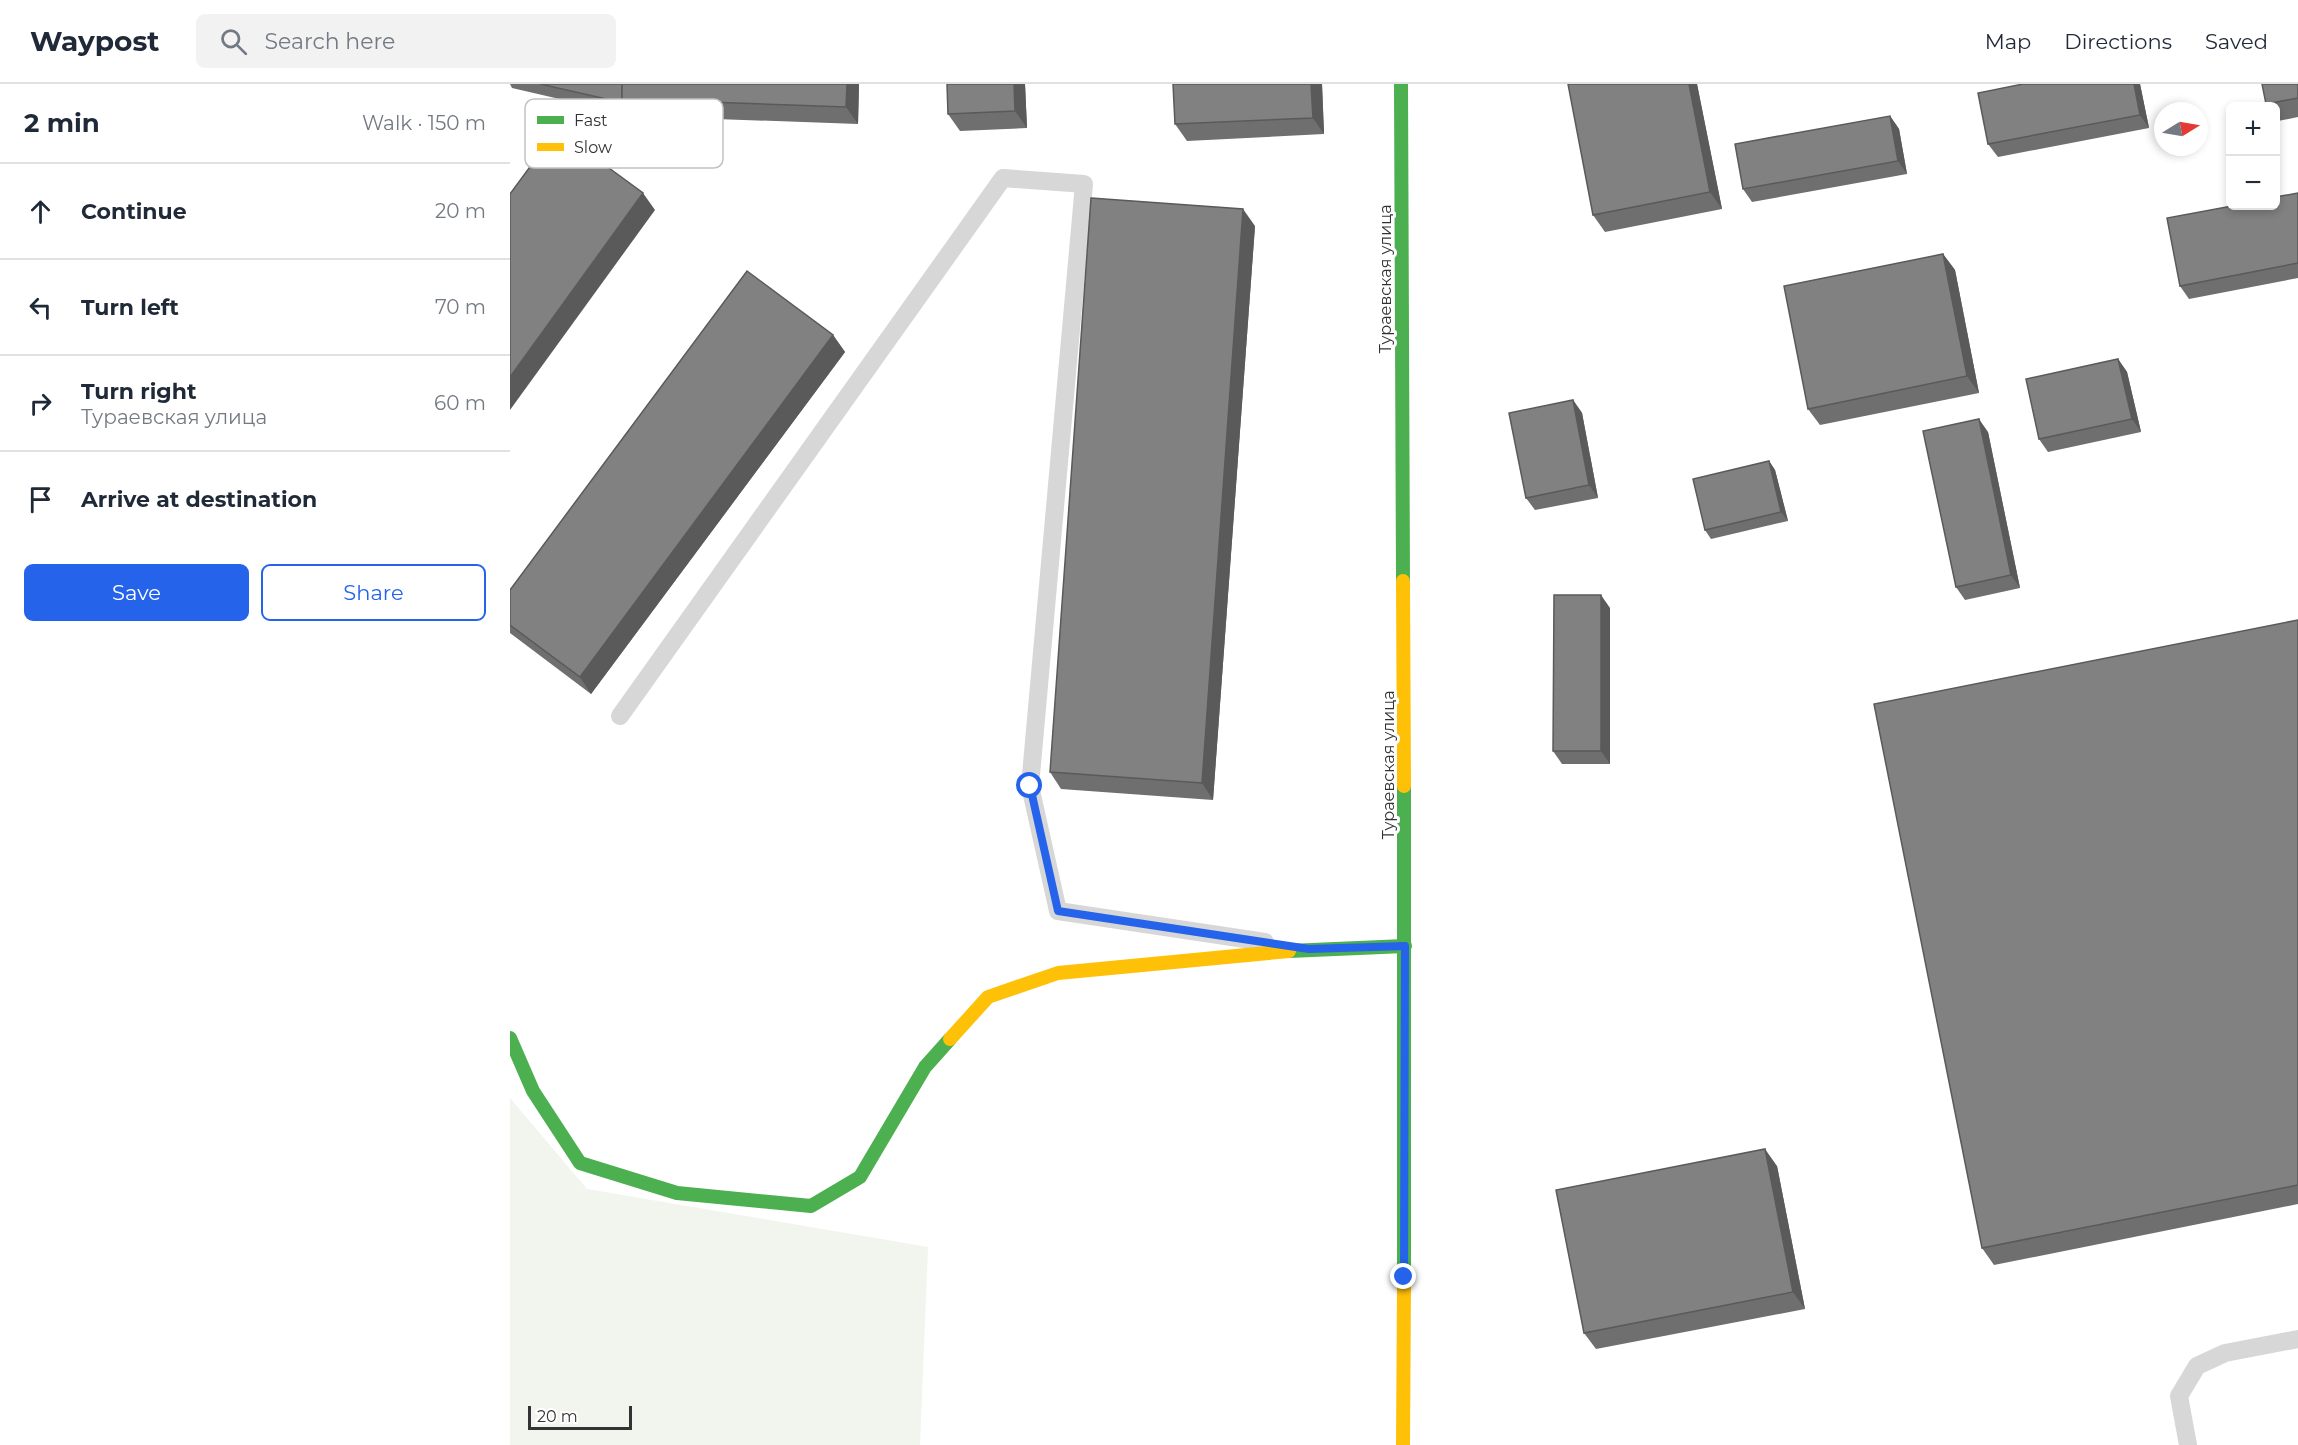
<!DOCTYPE html>
<meta charset="utf-8">
<style>
:root{--surface:#fff;--page:#f2f2f3;--text:#1f2937;--muted:#747a83;--line:#e0e1e3;--accent:#2563eb}
body{margin:0;font-family:Montserrat,sans-serif;background:var(--page);color:var(--text)}
.controls{position:absolute;right:18px;top:18px;display:grid;overflow:hidden;border-radius:9px;box-shadow:0 3px 9px #0003}
.controls button{width:54px;height:54px;display:grid;place-items:center;padding:0;border:0;border-bottom:2px solid var(--line);background:var(--surface);color:var(--text);font:30px sans-serif}
.compass{position:absolute;left:1644px;top:18px;width:54px;height:54px;border-radius:50%;background:var(--surface);box-shadow:0 3px 9px #0003;rotate:79deg}
.scale{position:absolute;left:18px;bottom:15px;width:104px;box-sizing:border-box;padding-left:6px;border:3px solid #333;border-top:0;font-size:16px;line-height:21px;white-space:nowrap;color:#333;-webkit-text-stroke:4px #fff;paint-order:stroke}
.stop{position:absolute;width:18px;height:18px;margin:-14px;border:4px solid #2563eb;border-radius:50%;background:#fff}
.stop.end{background:#2563eb;border-color:#fff;box-shadow:0 2px 6px #0008}
.list{margin:0;padding:0;list-style:none}
h2{display:flex;justify-content:space-between;align-items:center;height:78px;margin:0;padding:0 24px;font-size:26px}
h2 small{font-size:20px;font-weight:400;color:var(--muted)}
.list li{display:grid;grid-template-columns:39px 1fr auto;gap:18px;align-items:center;box-sizing:border-box;height:96px;padding:0 24px;border-top:2px solid var(--line)}
.list b{display:block;font-size:22px;white-space:nowrap}
.list p{margin:0;font-size:20px;white-space:nowrap;color:var(--muted)}
.list em{font-size:20px;font-style:normal;color:var(--muted)}
.actions{display:flex;gap:12px;padding:18px 24px}
.actions a{flex:1;padding:14px 0;border:2px solid var(--accent);border-radius:9px;text-align:center;font-size:21px;color:var(--accent)}
.actions .main{background:var(--accent);color:#fff}
.icon{flex:none;width:33px;height:33px;fill:none;stroke:currentColor;stroke-width:2;stroke-linecap:round;stroke-linejoin:round}
.map{position:relative;flex:none;width:1788px;height:1361px;overflow:hidden}
header{display:flex;align-items:center;gap:36px;box-sizing:border-box;height:84px;padding:0 30px;background:var(--surface);border-bottom:2px solid var(--line)}
header strong{font-size:28px}
nav{display:flex;gap:33px;margin-inline-start:auto;font-size:21px}
.search{width:420px;height:54px;background:var(--page);display:flex;align-items:center;gap:15px;box-sizing:border-box;padding:0 21px;border-radius:9px;color:var(--muted);font-size:22px}
main{display:flex}
aside{flex:1;background:var(--surface)}
.map>svg:first-child{display:block}
.green{fill:#f1f5ed}
.lines{fill:none;stroke-linecap:round;stroke-linejoin:round}
.lane{stroke:#d7d7d7;stroke-width:18}
.fast{stroke:#4caf50;stroke-width:14}
.slow{stroke:#ffc107;stroke-width:14}
.wall{fill:#6f6f6f}
.shaded-wall{fill:#5a5a5a}
.building{fill:#818181;stroke:#5a5a5a;stroke-width:1.5}
.route{stroke:#2563eb;stroke-width:8}
.labels{text-anchor:middle;stroke-width:6;stroke-linejoin:round;paint-order:stroke}
.street-label{font-size:16px;fill:#333;stroke:#fff}
.key{fill:#fff;stroke:#c2c2c2;stroke-width:1.5}
.key-label{font-size:16px;fill:#333}
</style>
<header>
<strong>Waypost</strong>
<div class="search"><svg class="icon" aria-label="search" viewBox="0 0 24 24"><circle cx="10" cy="10" r="6"/><path d="M15 15l6 6"/></svg>Search here</div>
<nav><a>Map</a><a>Directions</a><a>Saved</a></nav>
</header>
<main>
<aside>
<h2>2 min<small>Walk · 150 m</small></h2>
<ul class="list">
<li><svg class="icon" aria-label="ahead" viewBox="0 0 24 24"><path d="M12 20V5M6 11l6-6 6 6"/></svg><div><b>Continue</b></div><em>20 m</em></li>
<li><svg class="icon" aria-label="left" viewBox="0 0 24 24"><path d="M17 20v-9H6M10 6l-5 5 5 5"/></svg><div><b>Turn left</b></div><em>70 m</em></li>
<li><svg class="icon" aria-label="right" viewBox="0 0 24 24"><path d="M7 20v-9h11M14 6l5 5-5 5"/></svg><div><b>Turn right</b><p>Тураевская улица</p></div><em>60 m</em></li>
<li><svg class="icon" aria-label="arrive" viewBox="0 0 24 24"><path d="M6 21V4h12l-3 4 3 4H6"/></svg><div><b>Arrive at destination</b></div></li>
</ul>
<div class="actions"><a class="main">Save</a><a>Share</a></div>
</aside>
<div class="map">
<svg width="1788" height="1361" viewBox="0 0 1788 1361">
<rect width="100%" height="100%" fill="#fff"/>
<path class="green" d="M0 1014 77 1105 418 1163 410 1361H0Z"/>
<g class="lines">
<g class="lane">
<path d="M110 632 493 94 574 100 520 702 548 827 755 858"/>
<path d="M1678 1361 1669 1312 1687 1282 1715 1269 1788 1255"/>
</g>
<g class="fast">
<path d="M891 0 893 497"/>
<path d="M779 867 895 862"/>
<path d="M0 954 23 1007 70 1079 167 1109 301 1122 350 1093 415 983 440 955"/>
<path d="M894 1201V702"/>
</g>
<g class="slow">
<path d="M893 497 894 702"/>
<path d="M440 955 478 913 548 889 779 867"/>
<path d="M893 1361 894 1201"/>
</g>
</g>
<g class="wall">
<path d="M0 0H349L348 40 123 32 2 4Z"/>
<path d="M437 0H515L517 44 450 47 438 30Z"/>
<path d="M663 0H812L814 50 677 57 665 40Z"/>
<path d="M1187 0 1212 125 1095 148 1083 131Z"/>
<path d="M1513 0H1630L1639 44 1488 73 1478 60Z"/>
<path d="M1788 0V33L1768 37 1766 34V22H1757L1756 20Z"/>
<path d="M1380 32 1389 45 1397 90 1242 118 1233 105Z"/>
<path d="M1788 109V194L1679 215 1670 202Z"/>
<path d="M745 142 703 716 551 705 540 688Z"/>
<path d="M1433 170 1445 186 1469 309 1310 341 1298 325Z"/>
<path d="M323 251 335 268 81 610 0 549V506Z"/>
<path d="M1608 275 1617 288 1631 348 1538 368 1529 355Z"/>
<path d="M1063 316 1072 329 1088 414 1025 426 1016 414Z"/>
<path d="M1478 348 1510 504 1455 516 1446 503Z"/>
<path d="M1259 377 1265 386 1278 437 1201 455 1195 446Z"/>
<path d="M1100 524V680H1052L1043 667Z"/>
<path d="M1788 536V1120L1484 1181 1472 1164Z"/>
<path d="M1267 1082 1295 1225 1086 1265 1074 1249Z"/>
</g>
<g class="shaded-wall">
<path d="M337 0H349L348 40 336 23Z"/>
<path d="M504 0H515L517 44 505 27Z"/>
<path d="M801 0H812L814 50 803 34Z"/>
<path d="M1179 0H1187L1212 125 1200 108Z"/>
<path d="M1624 0H1630L1639 44 1630 31Z"/>
<path d="M1380 32 1389 45 1397 90 1388 77Z"/>
<path d="M133 109 145 126 0 326V293Z"/>
<path d="M733 125 745 142 703 716 692 699Z"/>
<path d="M1433 170 1445 186 1469 309 1457 292Z"/>
<path d="M323 251 335 268 81 610 70 593Z"/>
<path d="M1608 275 1617 288 1631 348 1622 335Z"/>
<path d="M1063 316 1072 329 1088 414 1079 401Z"/>
<path d="M1469 335 1478 348 1510 504 1501 491Z"/>
<path d="M1259 377 1265 386 1278 437 1271 428Z"/>
<path d="M1091 511 1100 524V680L1091 667Z"/>
<path d="M1255 1065 1267 1082 1295 1225 1283 1208Z"/>
</g>
<g class="building">
<path d="M30 0H112V15L114 19Z"/>
<path d="M112 0H337L336 23 112 15Z"/>
<path d="M437 0H504L505 27 438 30Z"/>
<path d="M663 0H801L803 34 665 40Z"/>
<path d="M1058 0H1179L1200 108 1083 131Z"/>
<path d="M1513 0H1624L1630 31 1478 60 1468 9Z"/>
<path d="M1752 0H1788V14L1756 20Z"/>
<path d="M1380 32 1388 77 1233 105 1225 60Z"/>
<path d="M47 46 133 109 0 293V110Z"/>
<path d="M1788 109V179L1670 202 1657 134 1722 122H1766V113Z"/>
<path d="M581 114 733 125 692 699 540 688Z"/>
<path d="M1433 170 1457 292 1298 325 1274 202Z"/>
<path d="M237 187 323 251 70 593 0 541V506Z"/>
<path d="M1608 275 1622 335 1529 355 1516 295Z"/>
<path d="M1063 316 1079 401 1016 414 999 329Z"/>
<path d="M1469 335 1501 491 1446 503 1413 347Z"/>
<path d="M1259 377 1271 428 1195 446 1183 395Z"/>
<path d="M1044 511H1091V667H1043Z"/>
<path d="M1788 536V1101L1472 1164 1364 620Z"/>
<path d="M1255 1065 1283 1208 1074 1249 1046 1106Z"/>
</g>
<g class="lines">
<path class="route" d="M520 702 548 827 799 865 895 862 894 1193"/>
</g>
<g class="labels">
<g class="street-label">
<text transform="translate(875 195) rotate(-90)" y="6">Тураевская улица</text>
<text transform="translate(878 681) rotate(-90)" y="6">Тураевская улица</text>
</g>
</g>
<rect x="15" y="15" width="198" height="69" rx="9" class="key"/>
<rect x="27" y="32" width="27" height="8" fill="#4caf50"/>
<rect x="27" y="59" width="27" height="8" fill="#ffc107"/>
<g class="key-label">
<text x="64" y="42">Fast</text>
<text x="64" y="69">Slow</text>
</g>
</svg>
<div class="controls">
<button>+</button>
<button>−</button>
</div>
<svg class="compass" viewBox="-18 -18 36 36"><path d="M0-13l5 13h-10z" fill="#e53935"/><path d="M0 13l5-13h-10z" fill="#747a83"/></svg>
<div class="scale">20 m</div>
<div class="stop" style="left:520px;top:702px"></div>
<div class="stop end" style="left:894px;top:1193px"></div>
</div>
</main>
